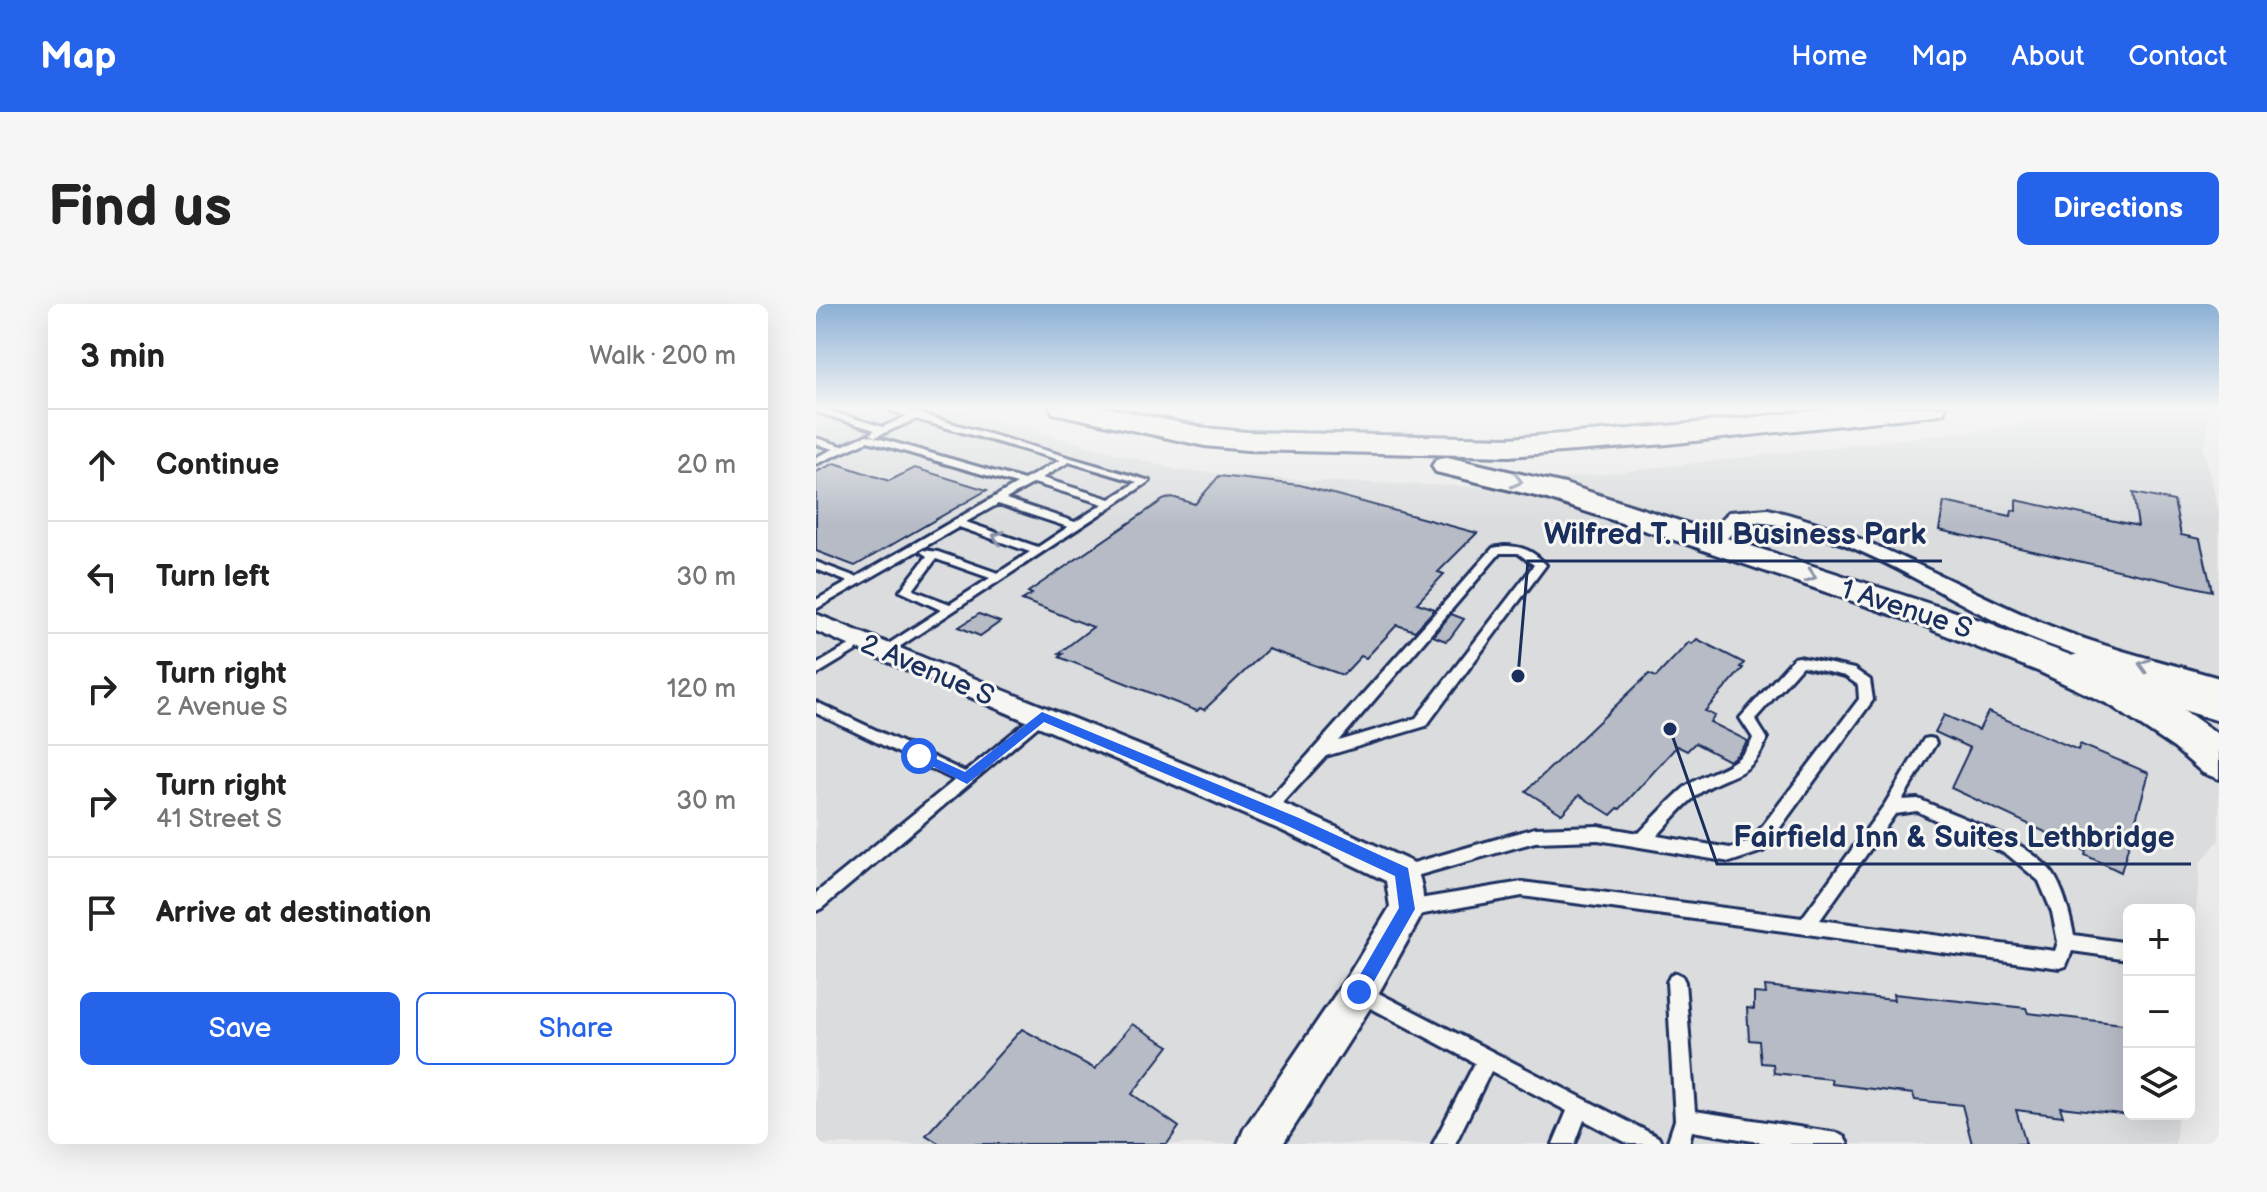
<!DOCTYPE html>
<meta charset="utf-8">
<style>
:root{--surface:#fff;--page:#f6f6f6;--text:#222;--muted:#767676;--line:#e0e0e0;--accent:#2563eb}
body{margin:0;font-family:"Balsamiq Sans",sans-serif;background:var(--page);color:var(--text)}
.controls{position:absolute;right:24px;bottom:24px;display:grid;overflow:hidden;border-radius:12px;box-shadow:0 8px 32px #0002}
.controls button{width:72px;height:72px;display:grid;place-items:center;padding:0;border:0;border-bottom:2px solid var(--line);background:var(--surface);color:var(--text);font:40px sans-serif}
.stop{position:absolute;width:24px;height:24px;margin:-18px;border:6px solid #2563eb;border-radius:50%;background:#fff}
.stop.end{background:#2563eb;border-color:#fff;box-shadow:0 2px 8px #0008}
.list{margin:0;padding:0;list-style:none}
h2{display:flex;justify-content:space-between;align-items:center;height:104px;margin:0;padding:0 32px;font-size:34px}
h2 small{font-size:26px;font-weight:400;color:var(--muted)}
.list li{display:grid;grid-template-columns:52px 1fr auto;gap:24px;align-items:center;box-sizing:border-box;height:112px;padding:0 32px;border-top:2px solid var(--line)}
.list b{display:block;font-size:30px;white-space:nowrap}
.list p{margin:0;font-size:26px;white-space:nowrap;color:var(--muted)}
.list em{font-size:26px;font-style:normal;color:var(--muted)}
.actions{display:flex;gap:16px;padding:24px 32px}
.actions a{flex:1;padding:18px 0;border:2px solid var(--accent);border-radius:12px;text-align:center;font-size:28px;color:var(--accent)}
.actions .main{background:var(--accent);color:#fff}
.icon{flex:none;width:44px;height:44px;fill:none;stroke:currentColor;stroke-width:2;stroke-linecap:round;stroke-linejoin:round}
.map{position:relative;flex:none;width:1403px;height:840px;overflow:hidden;border-radius:12px}
header{display:flex;align-items:center;gap:48px;box-sizing:border-box;height:112px;padding:0 40px;background:var(--accent);color:#fff}
header strong{font-size:38px}
nav{display:flex;gap:44px;margin-inline-start:auto;font-size:28px}
.intro{display:flex;align-items:center;justify-content:space-between;box-sizing:border-box;height:192px;padding:0 48px}
h1{margin:0;font-size:56px}
.button{padding:20px 36px;border-radius:12px;background:var(--accent);color:#fff;font-size:28px;font-weight:700}
main{display:flex;gap:48px;padding:0 48px}
aside{flex:1;background:var(--surface);border-radius:12px;box-shadow:0 8px 32px #0002}
.map>svg:first-child{display:block}
.built{fill:#dadcde}
.building{fill:#b6bbc6;stroke:#1b2f5e;stroke-width:2}
.lines{fill:none;stroke-linecap:round;stroke-linejoin:round}
.lane-casing{stroke:#1b2f5e;stroke-width:6}
.street-casing{stroke:#1b2f5e;stroke-width:6}
.secondary-casing{stroke:#1b2f5e;stroke-width:6}
.highway-casing{stroke:#1b2f5e;stroke-width:6}
.lane{fill:#f6f6f2;fill-rule:evenodd}
.street{fill:#f6f6f2;fill-rule:evenodd}
.secondary{fill:#f6f6f2;fill-rule:evenodd}
.highway{fill:#f6f6f2;fill-rule:evenodd}
.oneway{stroke:#8892a8}
.route{fill:#2563eb}
.labels{text-anchor:middle;stroke-width:6;stroke-linejoin:round;paint-order:stroke}
.street-label{font-size:28px;fill:#1b2f5e;stroke:#f6f6f2}
.leader{fill:none;stroke:#1b2f5e;stroke-width:3}
.callout-dot{fill:#1b2f5e;stroke:#f6f6f2;stroke-width:3}
.callout-label{font-size:30px;text-anchor:middle;font-weight:bold;fill:#1b2f5e;stroke:#f6f6f2;stroke-width:6;stroke-linejoin:round;paint-order:stroke}
</style>
<header>
<strong>Map</strong>
<nav><a>Home</a><a>Map</a><a>About</a><a>Contact</a></nav>
</header>
<div class="intro"><h1>Find us</h1><a class="button">Directions</a></div>
<main>
<aside>
<h2>3 min<small>Walk · 200 m</small></h2>
<ul class="list">
<li><svg class="icon" aria-label="ahead" viewBox="0 0 24 24"><path d="M12 20V5M6 11l6-6 6 6"/></svg><div><b>Continue</b></div><em>20 m</em></li>
<li><svg class="icon" aria-label="left" viewBox="0 0 24 24"><path d="M17 20v-9H6M10 6l-5 5 5 5"/></svg><div><b>Turn left</b></div><em>30 m</em></li>
<li><svg class="icon" aria-label="right" viewBox="0 0 24 24"><path d="M7 20v-9h11M14 6l5 5-5 5"/></svg><div><b>Turn right</b><p>2 Avenue S</p></div><em>120 m</em></li>
<li><svg class="icon" aria-label="right" viewBox="0 0 24 24"><path d="M7 20v-9h11M14 6l5 5-5 5"/></svg><div><b>Turn right</b><p>41 Street S</p></div><em>30 m</em></li>
<li><svg class="icon" aria-label="arrive" viewBox="0 0 24 24"><path d="M6 21V4h12l-3 4 3 4H6"/></svg><div><b>Arrive at destination</b></div></li>
</ul>
<div class="actions"><a class="main">Save</a><a>Share</a></div>
</aside>
<div class="map">
<svg width="1403" height="840" viewBox="0 0 1403 840">
<rect width="100%" height="100%" fill="#e9eae9"/>
<filter id="ink" filterUnits="userSpaceOnUse"><feTurbulence type="fractalNoise" baseFrequency=".0125" numOctaves="2"/><feDisplacementMap in="SourceGraphic" scale="16" xChannelSelector="R" yChannelSelector="G"/><feConvolveMatrix kernelMatrix="1 2 1 2 8 2 1 2 1" color-interpolation-filters="sRGB"/></filter>
<g filter="url(#ink)">
<path class="built" d="M0 103H131L361 166 494 177 672 183 1183 124 1298 103H1392V129L1387 145 1403 208V536L1384 559 1373 688V606H1313V810H1362L1359 840H0Z"/>
<g class="building">
<path d="M19 159 73 177 99 164 171 186 39 262 0 247V168Z"/>
<path d="M403 172 484 181 661 229 622 268 628 270 601 299 619 305 599 327 581 321 550 354 545 352 527 371 452 345 388 406 384 404 381 407 243 353 247 350 243 349 277 323 206 296 216 290 212 288 347 196 356 193 379 200Z"/>
<path d="M1317 189 1358 197 1365 231 1384 235 1396 287 1123 226 1128 198 1195 212 1196 206 1200 207V196L1322 222Z"/>
<path d="M163 310 184 318 164 332 143 323Z"/>
<path d="M635 310 648 315 634 334 630 337 617 332Z"/>
<path d="M881 335 928 359 924 363 927 364 889 407 899 412 894 418 932 437 922 450 913 457 879 439 871 447 861 442 804 505 802 504 795 511 763 491 746 510 710 487 833 370 840 373 873 338 876 340Z"/>
<path d="M1172 408 1262 446 1264 440 1333 469 1305 568 1269 551 1270 547 1135 484 1154 444 1119 428 1128 411 1163 426Z"/>
<path d="M949 682 1078 696 1077 690 1210 704 1212 709 1307 720 1313 725V811L1244 803 1247 812 1200 806 1210 840H1156L1146 801 1099 796 1097 790 1016 780 1015 775 958 769 957 760 945 759 943 737 933 736 931 704 938 705V689L950 690Z"/>
<path d="M316 720 353 742 316 790 363 823 351 840H124L110 831 206 725 279 765Z"/>
</g>
<g class="lines">
<g class="lane-casing">
<g id="lane">
<path d="M0 103 67 123 91 112 65 103H80L334 177 71 351 65 347 66 344 125 306 84 287 111 252 105 248 107 246 122 248 182 269 214 248 143 223 0 305V296L32 278 0 265V258L40 273 201 180 52 137 0 160V153L18 145 0 140V134L26 142 51 131 208 176 244 156 100 115 59 133 54 130 59 126 0 108ZM253 158 321 178 294 195 226 174ZM218 179 287 200 259 218 190 195ZM182 200 252 223 222 243 150 218ZM120 255 174 274 134 300 97 286Z"/>
<path d="M688 242C706 242 718 247 730 261L610 422 510 452 456 511 451 513 446 511 443 507 446 503 677 244ZM684 249H702L718 261 600 414 523 437Z"/>
<path d="M47 333 53 337 51 340 0 371V361Z"/>
<path d="M983 353 1038 365 1054 376 1057 396 947 547 914 558 782 536 719 538 586 576 580 574 578 569 580 564 719 524 782 522 823 529C838 514 852 498 868 484 892 465 924 466 937 434L924 414 978 354ZM986 362 1029 372 1042 381 1043 395 935 537 914 544 841 532C854 518 866 503 881 491 911 467 935 478 951 434L939 415Z"/>
<path d="M0 398 149 468 221 409H231L233 413 6 604 0 607V589L139 476 0 409Z"/>
<path d="M1113 434 1118 435 1120 439 1086 496 1102 495 1107 497C1145 514 1208 535 1234 566 1247 581 1254 612 1258 631L1313 639V655L1256 647 1250 662 1244 664 706 592 591 613 585 610 582 605 585 600 591 597 706 578 986 614 1069 500 1108 435ZM1101 507 1192 551 1223 577 1236 608 1242 638 1239 647 1004 616 1079 510Z"/>
<path d="M860 669 866 672 869 678 879 807 1021 829 1028 833 1032 840H955L876 827 873 840H851L859 816 851 678 854 672Z"/>
<path d="M543 679 842 833 846 840H813L768 816 759 840H737L751 807 675 767 639 840H617L659 759 536 694 534 688 536 682Z"/>
</g>
</g>
<g class="street-casing">
<g id="street">
<path d="M952 205C1047 227 1128 276 1217 315 1276 341 1340 356 1403 374V392C1335 373 1265 356 1200 327 1116 289 1021 217 926 218L903 243 895 245 884 238 913 208Z"/>
<path d="M0 310 489 509 598 559C606 576 611 599 603 616L556 701 467 840H422L428 825 530 675 574 603 570 577 467 527 0 327Z"/>
</g>
</g>
<g class="secondary-casing">
<g id="secondary">
<path d="M895 229 1179 321 1184 329 1179 337 1166 341 1153 337 884 245 879 238 884 231Z"/>
<path d="M1265 349 1403 389V417L1252 371 1246 362 1252 353Z"/>
</g>
</g>
<g class="highway-casing">
<g id="highway">
<path d="M234 103H288L389 124 431 128 693 134 851 122 1035 103H1130L1127 109 1117 111 851 140 693 152 431 146 389 142 247 111 237 109Z"/>
<path d="M631 153 749 180 907 231 912 238 907 245 895 248 728 194 620 168 616 162 620 156Z"/>
<path d="M1131 305 1289 364 1358 399 1403 431V475L1387 469 1358 444 1294 401 1224 368 1117 326 1112 317 1117 308Z"/>
</g>
</g>
<use href="#lane" class="lane"/>
<use href="#street" class="street"/>
<use href="#secondary" class="secondary"/>
<use href="#highway" class="highway"/>
</g>
<defs><path id="oneway-chevron" d="M-2-3.5L2.5 0L-2 3.5" fill="none" stroke-width="1.6" stroke-linecap="round" stroke-linejoin="round" transform="scale(2)"/></defs>
<g class="oneway">
<use href="#oneway-chevron" transform="translate(701 177) rotate(15)"/>
<use href="#oneway-chevron" transform="translate(182 233) rotate(-161)"/>
<use href="#oneway-chevron" transform="translate(995 272) rotate(18)"/>
<use href="#oneway-chevron" transform="translate(1328 361) rotate(-164)"/>
</g>
</g>
<linearGradient id="sky" x2="0" y2="1"><stop stop-color="#8cb0d6"/><stop offset="0.47" stop-color="#f5f6f5"/><stop offset="1" stop-color="#f5f6f5" stop-opacity="0"/></linearGradient>
<rect width="1403" height="221" fill="url(#sky)"/>
<path class="route" d="M226 408 483 514 592 564 599 605 549 693 543 696 537 693 534 688 583 604 579 572 472 522 228 418 151 480 97 452 103 447 149 468Z"/>
<g class="labels">
<g class="street-label">
<text transform="translate(1091 304) rotate(18)" y="10">1 Avenue S</text>
<text transform="translate(112 365) rotate(23)" y="10">2 Avenue S</text>
</g>
</g>
<path class="leader" d="M702 372L712 257H1126M854 425L901 560H1375"/>
<g class="callout-dot">
<circle cx="702" cy="372" r="8"/>
<circle cx="854" cy="425" r="8"/>
</g>
<g class="callout-label">
<text x="919" y="240">Wilfred T. Hill Business Park</text>
<text x="1138" y="543">Fairfield Inn &amp; Suites Lethbridge</text>
</g>
</svg>
<div class="controls">
<button>+</button>
<button>−</button>
<button><svg class="icon" aria-label="layers" viewBox="0 0 24 24"><path d="M12 4l9 5-9 5-9-5zM3 14l9 5 9-5"/></svg></button>
</div>
<div class="stop" style="left:103px;top:452px"></div>
<div class="stop end" style="left:543px;top:688px"></div>
</div>
</main>
